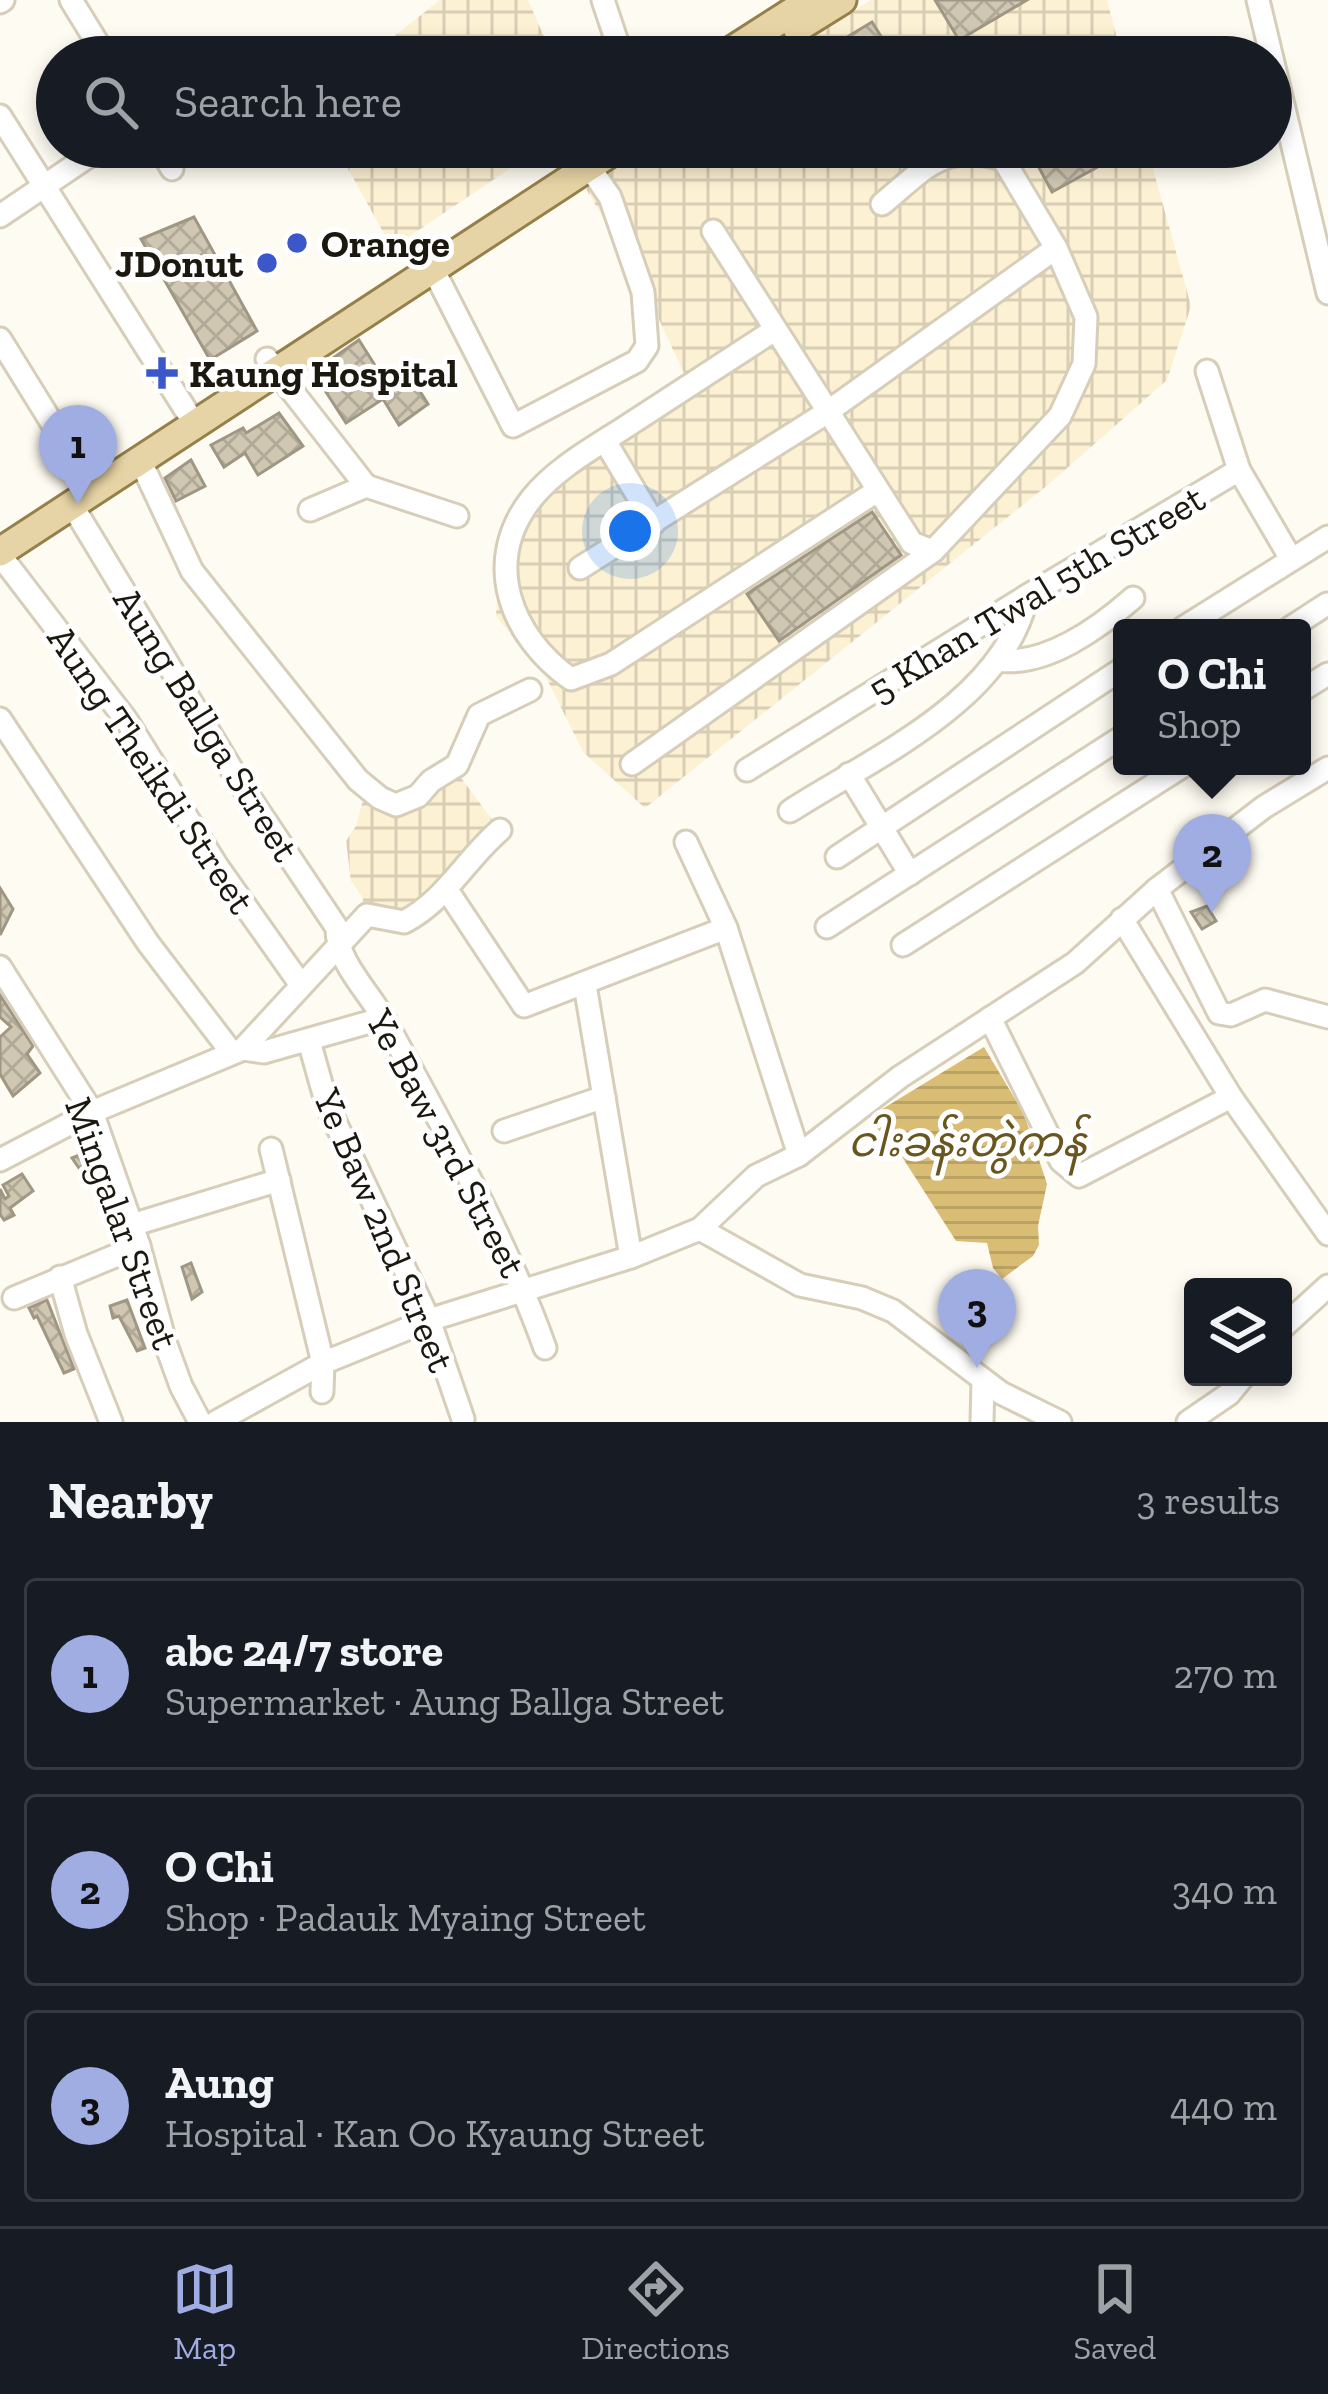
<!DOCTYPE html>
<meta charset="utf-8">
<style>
:root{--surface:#171b24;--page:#242831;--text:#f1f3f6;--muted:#9ea1a6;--line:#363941;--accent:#9fade2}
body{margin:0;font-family:"Zilla Slab","Noto Sans Myanmar",serif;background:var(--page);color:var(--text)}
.controls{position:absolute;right:36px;bottom:36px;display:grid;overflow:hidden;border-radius:12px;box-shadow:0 6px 18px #0003}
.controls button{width:108px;height:108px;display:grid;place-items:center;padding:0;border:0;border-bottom:3px solid var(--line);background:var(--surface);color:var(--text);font:60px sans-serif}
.you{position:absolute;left:630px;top:531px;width:42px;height:42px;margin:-30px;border:9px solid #fff;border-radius:50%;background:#1a73e8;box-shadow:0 0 0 18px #1a73e833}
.badge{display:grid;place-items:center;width:78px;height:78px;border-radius:50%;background:var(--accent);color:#111;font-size:39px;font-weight:700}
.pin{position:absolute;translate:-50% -99px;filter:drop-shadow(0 3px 6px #0008)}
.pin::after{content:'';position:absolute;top:63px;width:42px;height:36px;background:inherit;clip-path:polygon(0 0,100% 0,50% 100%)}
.popup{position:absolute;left:1113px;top:619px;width:198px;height:156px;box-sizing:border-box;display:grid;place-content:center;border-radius:12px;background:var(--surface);filter:drop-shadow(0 3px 9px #0005);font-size:39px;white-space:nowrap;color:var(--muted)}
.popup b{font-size:45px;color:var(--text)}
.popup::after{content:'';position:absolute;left:50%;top:100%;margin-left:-24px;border:24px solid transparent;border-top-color:var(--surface)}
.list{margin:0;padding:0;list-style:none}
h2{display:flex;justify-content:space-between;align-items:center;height:156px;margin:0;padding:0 48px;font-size:51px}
h2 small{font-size:39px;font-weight:400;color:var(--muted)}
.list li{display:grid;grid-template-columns:78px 1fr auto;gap:36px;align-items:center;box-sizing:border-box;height:192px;margin:0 24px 24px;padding:0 24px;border:3px solid var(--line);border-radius:12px}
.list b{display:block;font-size:45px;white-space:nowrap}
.list p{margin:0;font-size:39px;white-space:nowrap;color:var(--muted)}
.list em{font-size:39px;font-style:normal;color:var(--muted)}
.icon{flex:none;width:66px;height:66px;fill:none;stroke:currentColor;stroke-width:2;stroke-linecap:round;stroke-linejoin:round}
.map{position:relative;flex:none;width:1328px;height:1422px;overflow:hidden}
.search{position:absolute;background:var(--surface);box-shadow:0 6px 18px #0003;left:36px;right:36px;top:36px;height:132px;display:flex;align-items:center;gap:30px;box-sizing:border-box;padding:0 42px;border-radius:66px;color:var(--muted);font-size:45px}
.sheet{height:804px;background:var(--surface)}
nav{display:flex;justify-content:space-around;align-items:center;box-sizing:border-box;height:168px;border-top:3px solid var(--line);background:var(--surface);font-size:33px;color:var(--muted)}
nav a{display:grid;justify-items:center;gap:6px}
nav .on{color:var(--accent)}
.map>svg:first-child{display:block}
.industrial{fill:url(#industrial-grid)}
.water{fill:url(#water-rules)}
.building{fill:url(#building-cross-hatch);stroke:#9f9783;stroke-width:3}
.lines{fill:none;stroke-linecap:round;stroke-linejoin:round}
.minor-casing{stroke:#d7ceb9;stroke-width:27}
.major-casing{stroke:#95804a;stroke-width:33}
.minor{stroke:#fff;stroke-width:21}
.major{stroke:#e7d4a6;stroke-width:27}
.poi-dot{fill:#3b58ca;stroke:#fff;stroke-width:4.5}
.labels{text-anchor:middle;stroke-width:10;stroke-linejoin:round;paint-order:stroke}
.poi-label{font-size:39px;font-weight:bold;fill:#1b1810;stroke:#fff;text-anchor:start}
.street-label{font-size:39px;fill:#1b1810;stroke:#fff}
.water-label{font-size:42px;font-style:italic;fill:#69551e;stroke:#fff}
</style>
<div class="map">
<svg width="1328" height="1422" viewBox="0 0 1328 1422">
<defs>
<pattern id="industrial-grid" width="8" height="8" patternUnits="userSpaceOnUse" patternTransform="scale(3)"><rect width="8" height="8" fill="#fdf1d4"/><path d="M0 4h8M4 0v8" fill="none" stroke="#d8ceb5"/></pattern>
<pattern id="water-rules" width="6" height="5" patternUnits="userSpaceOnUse" patternTransform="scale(3)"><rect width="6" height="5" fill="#dabd75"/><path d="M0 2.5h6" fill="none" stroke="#baa264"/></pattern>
<pattern id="building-cross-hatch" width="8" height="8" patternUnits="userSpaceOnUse" patternTransform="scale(3)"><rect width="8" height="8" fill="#cfc7b2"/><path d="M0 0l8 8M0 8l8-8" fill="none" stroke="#b1aa98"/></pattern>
</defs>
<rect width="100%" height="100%" fill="#fefbf2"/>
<g class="industrial">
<path d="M440 0H528L553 57H368Z"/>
<path d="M871 0H1107L1122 57H777Z"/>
<path d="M336 147H542L392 248Z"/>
<path d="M644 147H1147L1191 306 1167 380 1049 484 645 808 583 752 547 679 496 616 501 535 521 498 690 386 640 279 586 189Z"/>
<path d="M455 770 500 830 410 919 362 909 363 898 351 881 346 841 356 826 363 800 376 788 403 807Z"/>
</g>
<path class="water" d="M984 1047 1024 1114 1047 1184 1038 1226 1039 1245 1033 1256 1002 1279 993 1268 987 1243 956 1241 897 1149 871 1122 879 1111Z"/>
<g class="building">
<path d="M935 0H1027L959 40Z"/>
<path d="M872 22 894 57H814Z"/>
<path d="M1028 147H1134L1052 192Z"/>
<path d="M194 217 257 331 210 360 141 239Z"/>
<path d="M359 340 383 378 403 364 428 404 399 425 383 399 346 423 313 372Z"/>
<path d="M279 413 303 446 258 475 245 453 224 467 211 445 243 428 246 433Z"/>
<path d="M191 460 205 486 176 501 165 478Z"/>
<path d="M872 512 901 555 779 641 747 594Z"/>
<path d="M0 888 13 909 0 935Z"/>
<path d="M1207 906 1216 921 1202 929 1191 912Z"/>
<path d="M0 995 33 1046 27 1054 40 1073 13 1096 0 1074V1037L11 1027 0 1017Z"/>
<path d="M84 1133 97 1170 89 1162 79 1168 72 1158 82 1154 75 1138Z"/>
<path d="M22 1174 33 1191 10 1208 14 1215 4 1220 0 1214V1189L5 1199 9 1196 3 1185Z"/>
<path d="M191 1263 202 1292 192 1299 182 1267Z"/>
<path d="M47 1300 74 1369 64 1373 37 1316 34 1318 29 1308Z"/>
<path d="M127 1300 145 1348 137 1351 119 1316 113 1318 110 1306Z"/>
</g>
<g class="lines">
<g class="minor-casing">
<g id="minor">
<path d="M71 0 106 57"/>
<path d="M603 0 622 57"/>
<path d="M1258 0 1328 293"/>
<path d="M0 2 3 0"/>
<path d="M0 116 187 412"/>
<path d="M159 147 172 169"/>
<path d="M785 147 789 154"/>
<path d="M882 204C927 167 941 143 1003 159L1056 248"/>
<path d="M0 216 102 147"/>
<path d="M713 231 912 543 933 551"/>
<path d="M432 267 513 426 637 361 647 346 643 292 610 197 579 152"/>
<path d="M773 331C724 363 676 394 627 426 595 447 556 468 532 498 481 562 511 637 571 679L611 664 877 491"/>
<path d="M0 339 86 478"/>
<path d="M267 359 366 486"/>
<path d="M1207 371 1239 470"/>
<path d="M605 441 654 523"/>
<path d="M140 460 192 571 358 780 380 798 396 805 418 796 431 781 457 765 479 715 530 690"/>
<path d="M72 505 238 780 337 928C336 962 371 994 387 1024 443 1128 505 1236 545 1348"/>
<path d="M310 510 366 486 457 516"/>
<path d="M0 555 127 721 217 866 301 985"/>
<path d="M580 568 826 413 1056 248 1086 317 1084 364 1060 416 933 551 632 764"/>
<path d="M1183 628 1328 537"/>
<path d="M1290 628 1327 604"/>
<path d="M998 660C1045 667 1099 628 1133 598"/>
<path d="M1302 690 1328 674"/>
<path d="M0 719 148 943 232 1053"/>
<path d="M747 770 1027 596 1239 470 1290 557"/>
<path d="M849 774 910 874"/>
<path d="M790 811C874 757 1004 701 1027 596"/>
<path d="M686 842 726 928 799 1155"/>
<path d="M837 857 1122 669"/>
<path d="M1157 889 1219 1013 1231 1015 1265 1000 1328 1017"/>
<path d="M447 890 524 1006 726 928"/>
<path d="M1122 919 1231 1097 1328 1234"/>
<path d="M827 927 1122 737"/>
<path d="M903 945 1183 766"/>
<path d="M0 967 92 1112 139 1246 165 1342 181 1386 200 1422"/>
<path d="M585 985 631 1257"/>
<path d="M990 1018 1061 1161 1079 1176 1231 1097"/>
<path d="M309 1041 327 1105 429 1320 463 1419"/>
<path d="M243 1049 264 1052 384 1018"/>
<path d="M504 1131 604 1097"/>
<path d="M271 1149 323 1363 322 1392"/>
<path d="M0 1160 92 1112 243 1049 367 915 404 922C446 900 465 860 500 830"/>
<path d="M132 1225 279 1180"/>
<path d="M700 1229 800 1285 862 1298 893 1311 1001 1393 1060 1422"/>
<path d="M60 1277 76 1334 111 1422"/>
<path d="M14 1298 139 1246"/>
<path d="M1283 1327 1328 1286"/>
<path d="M216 1422 323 1363 429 1320 631 1257 700 1229 756 1176 799 1155 900 1077 1075 963 1157 889 1264 807 1328 768"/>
<path d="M982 1422 983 1380"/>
<path d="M1188 1422 1229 1394 1243 1377"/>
</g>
</g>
<g class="major-casing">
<g id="major">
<path d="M797 28 842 0"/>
<path d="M722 57 811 0"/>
<path d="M0 552 619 147"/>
</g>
</g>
<use href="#minor" class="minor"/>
<use href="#major" class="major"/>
</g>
<g class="poi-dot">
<circle cx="297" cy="243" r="12"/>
<circle cx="267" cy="263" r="12"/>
<path d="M156 355h12v12h12v12h-12v12h-12v-12h-12v-12h12z"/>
</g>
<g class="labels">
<g class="poi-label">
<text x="321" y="257">Orange</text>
<text x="243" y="277" text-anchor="end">JDonut</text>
<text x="189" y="387">Kaung Hospital</text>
</g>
<g class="street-label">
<text transform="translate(1036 593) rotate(-31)" y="14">5 Khan Twal 5th Street</text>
<text transform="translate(207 724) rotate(58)" y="14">Aung Ballga Street</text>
<text transform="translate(152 769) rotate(56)" y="14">Aung Theikdi Street</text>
<text transform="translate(447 1143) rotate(62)" y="14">Ye Baw 3rd Street</text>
<text transform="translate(123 1223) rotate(70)" y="14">Mingalar Street</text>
<text transform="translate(385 1230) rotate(67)" y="14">Ye Baw 2nd Street</text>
</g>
<g class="water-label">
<text x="967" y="1156">ငါးခန်းတွဲကန်</text>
</g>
</g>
</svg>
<div class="controls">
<button><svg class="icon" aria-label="layers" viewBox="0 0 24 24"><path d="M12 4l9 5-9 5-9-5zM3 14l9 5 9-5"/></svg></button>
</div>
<div class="you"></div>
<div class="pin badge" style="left:78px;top:504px">1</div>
<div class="pin badge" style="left:1212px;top:913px">2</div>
<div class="popup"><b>O Chi</b>Shop</div>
<div class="pin badge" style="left:977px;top:1368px">3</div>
<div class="search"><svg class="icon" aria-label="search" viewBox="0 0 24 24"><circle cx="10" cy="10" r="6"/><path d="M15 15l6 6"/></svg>Search here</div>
</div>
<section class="sheet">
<h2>Nearby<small>3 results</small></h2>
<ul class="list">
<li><span class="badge">1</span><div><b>abc 24/7 store</b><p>Supermarket · Aung Ballga Street</p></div><em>270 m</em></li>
<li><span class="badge">2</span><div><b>O Chi</b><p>Shop · Padauk Myaing Street</p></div><em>340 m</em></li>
<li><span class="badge">3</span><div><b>Aung</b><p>Hospital · Kan Oo Kyaung Street</p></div><em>440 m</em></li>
</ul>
</section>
<nav>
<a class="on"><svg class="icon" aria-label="map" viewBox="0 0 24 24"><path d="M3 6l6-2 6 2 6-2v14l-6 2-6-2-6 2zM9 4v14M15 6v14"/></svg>Map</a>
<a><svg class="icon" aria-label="directions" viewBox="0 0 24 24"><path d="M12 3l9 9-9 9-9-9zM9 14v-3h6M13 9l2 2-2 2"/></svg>Directions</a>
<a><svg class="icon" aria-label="saved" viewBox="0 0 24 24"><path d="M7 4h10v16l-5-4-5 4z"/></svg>Saved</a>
</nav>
